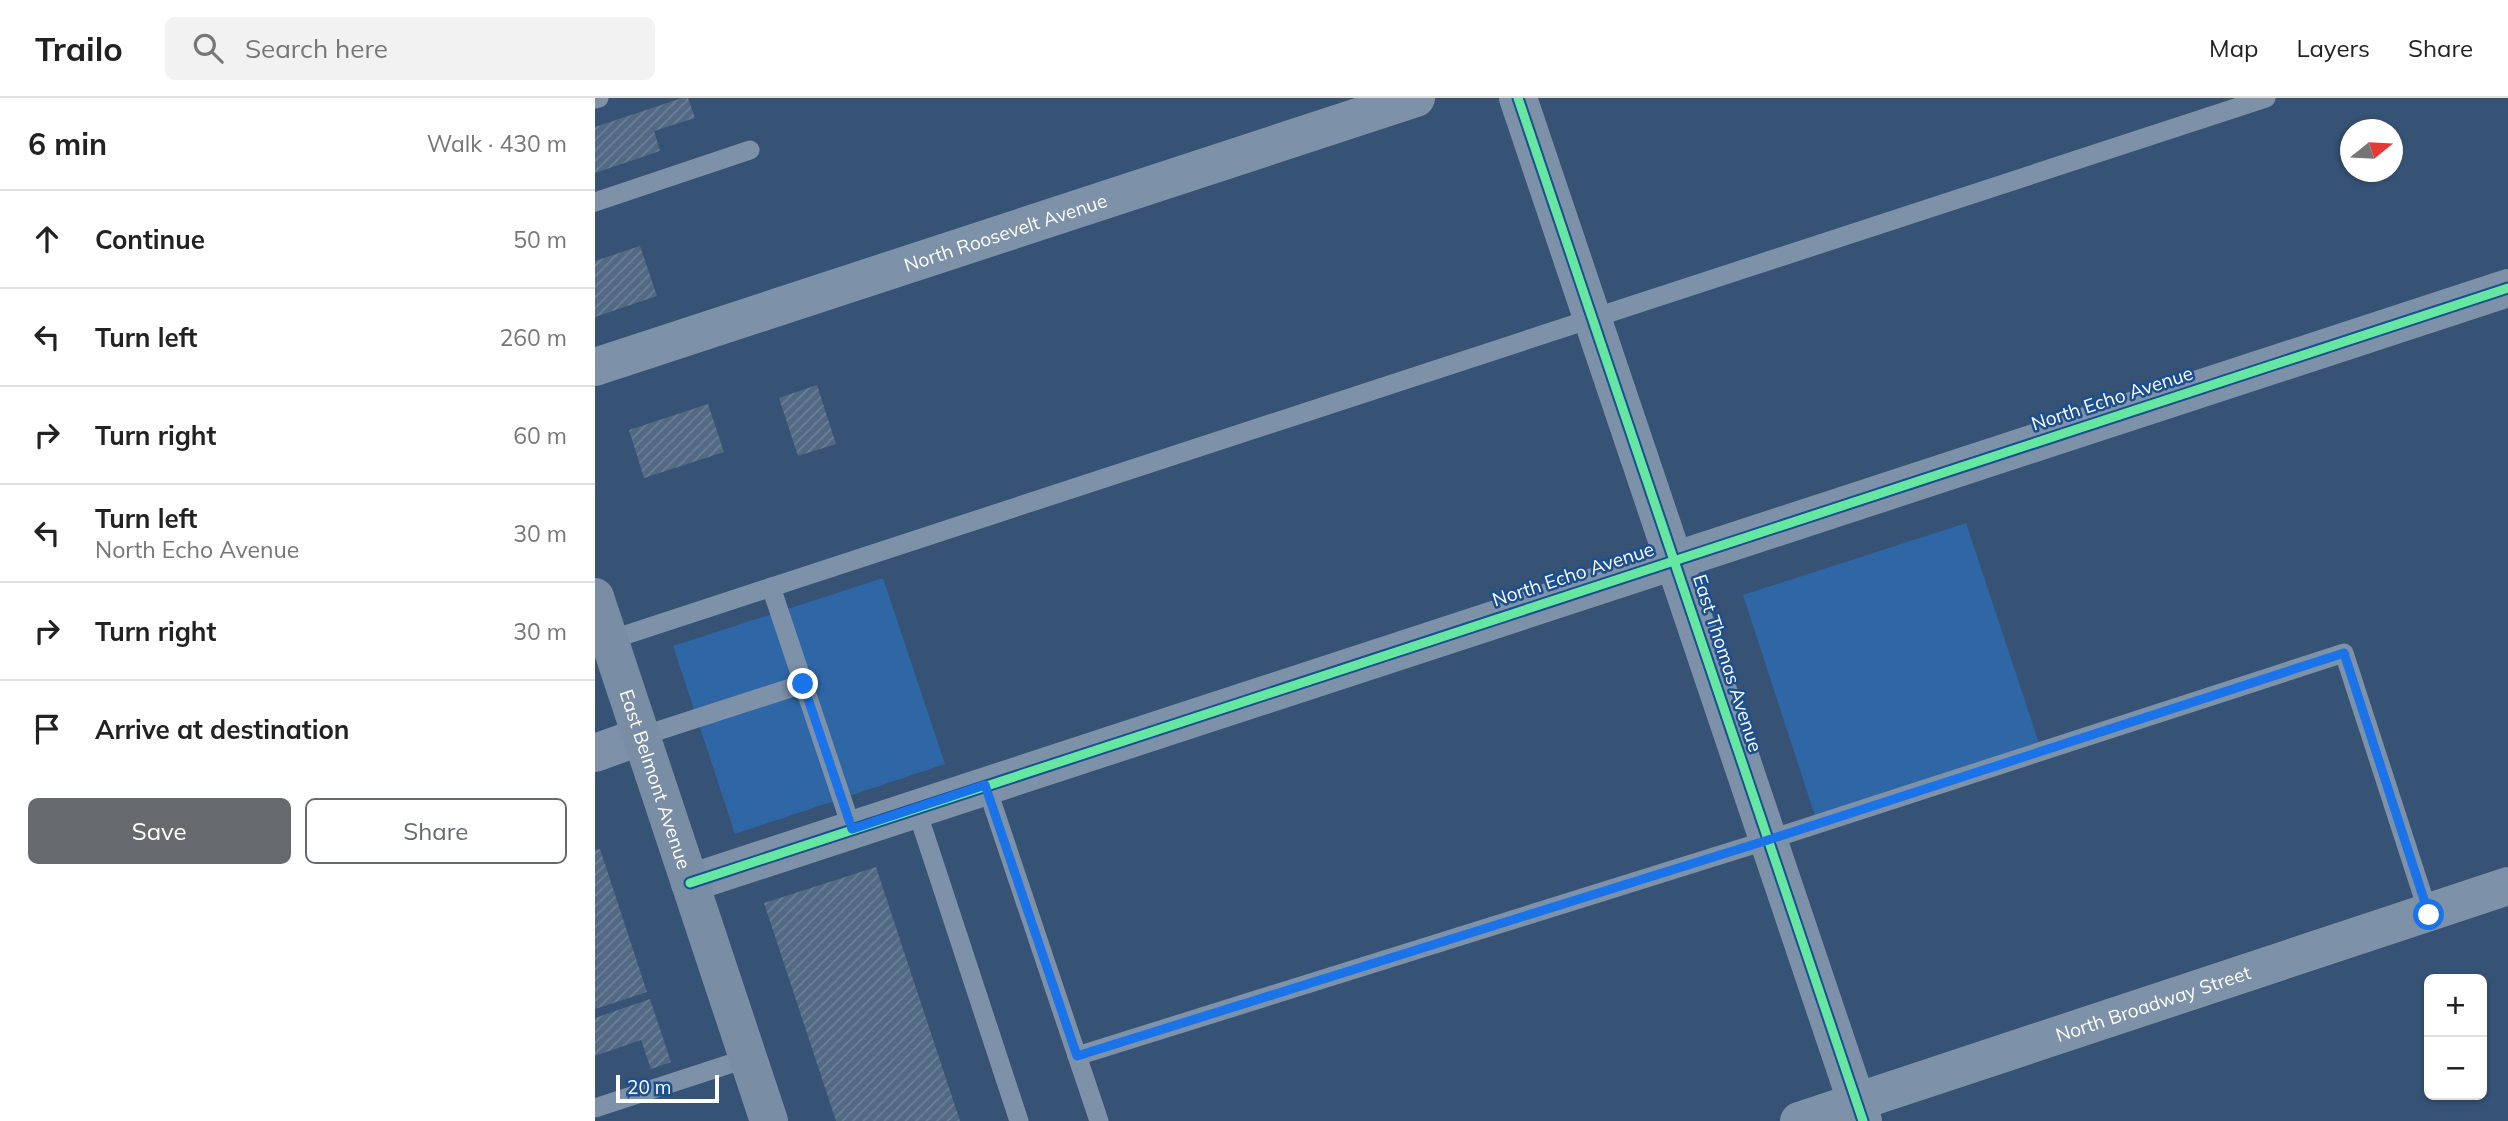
<!DOCTYPE html>
<meta charset="utf-8">
<style>
:root{--surface:#fff;--page:#f2f2f2;--text:#222;--muted:#767676;--line:#e0e0e0;--accent:#666a6f}
body{margin:0;font-family:Mulish,sans-serif;background:var(--page);color:var(--text)}
.controls{position:absolute;right:21px;bottom:21px;display:grid;overflow:hidden;border-radius:10px;box-shadow:0 2px 5px #0004}
.controls button{width:63px;height:63px;display:grid;place-items:center;padding:0;border:0;border-bottom:2px solid var(--line);background:var(--surface);color:var(--text);font:35px sans-serif}
.compass{position:absolute;left:1745px;top:21px;width:63px;height:63px;border-radius:50%;background:var(--surface);box-shadow:0 2px 5px #0004;rotate:72deg}
.scale{position:absolute;left:21px;bottom:18px;width:103px;box-sizing:border-box;padding-left:7px;border:4px solid #fff;border-top:0;font-size:19px;line-height:24px;white-space:nowrap;color:#fff;-webkit-text-stroke:5px #1b4f8f;paint-order:stroke}
.stop{position:absolute;width:21px;height:21px;margin:-16px;border:5px solid #1a73e8;border-radius:50%;background:#fff}
.stop.end{background:#1a73e8;border-color:#fff;box-shadow:0 2px 7px #0008}
.list{margin:0;padding:0;list-style:none}
h2{display:flex;justify-content:space-between;align-items:center;height:91px;margin:0;padding:0 28px;font-size:30px}
h2 small{font-size:23px;font-weight:400;color:var(--muted)}
.list li{display:grid;grid-template-columns:46px 1fr auto;gap:21px;align-items:center;box-sizing:border-box;height:98px;padding:0 28px;border-top:2px solid var(--line)}
.list b{display:block;font-size:26px;white-space:nowrap}
.list p{margin:0;font-size:23px;white-space:nowrap;color:var(--muted)}
.list em{font-size:23px;font-style:normal;color:var(--muted)}
.actions{display:flex;gap:14px;padding:21px 28px}
.actions a{flex:1;padding:16px 0;border:2px solid var(--accent);border-radius:10px;text-align:center;font-size:24px;color:var(--accent)}
.actions .main{background:var(--accent);color:#fff}
.icon{flex:none;width:38px;height:38px;fill:none;stroke:currentColor;stroke-width:2;stroke-linecap:round;stroke-linejoin:round}
.map{position:relative;flex:none;width:1913px;height:1023px;overflow:hidden}
header{display:flex;align-items:center;gap:42px;box-sizing:border-box;height:98px;padding:0 35px;background:var(--surface);border-bottom:2px solid var(--line)}
header strong{font-size:33px}
nav{display:flex;gap:38px;margin-inline-start:auto;font-size:24px}
.search{width:490px;height:63px;background:var(--page);display:flex;align-items:center;gap:18px;box-sizing:border-box;padding:0 24px;border-radius:10px;color:var(--muted);font-size:26px}
main{display:flex}
aside{flex:1;background:var(--surface)}
.map>svg:first-child{display:block}
.grass{fill:#2f66a5}
.building{fill:url(#building-hatch)}
.lines{fill:none;stroke-linecap:round;stroke-linejoin:round}
.service{stroke:#7d92a8;stroke-width:19}
.minor{stroke:#7d92a8;stroke-width:38}
.secondary{stroke:#798da4;stroke-width:38}
.cycleway-casing{stroke:#1b4f8f;stroke-width:13}
.cycleway{stroke:#66e7a1;stroke-width:9}
.route{stroke:#1a73e8;stroke-width:9}
.labels{text-anchor:middle;stroke-width:5;stroke-linejoin:round;paint-order:stroke}
.street-label{font-size:19px;fill:#fff;stroke:#1b4f8f}
</style>
<header>
<strong>Trailo</strong>
<div class="search"><svg class="icon" aria-label="search" viewBox="0 0 24 24"><circle cx="10" cy="10" r="6"/><path d="M15 15l6 6"/></svg>Search here</div>
<nav><a>Map</a><a>Layers</a><a>Share</a></nav>
</header>
<main>
<aside>
<h2>6 min<small>Walk · 430 m</small></h2>
<ul class="list">
<li><svg class="icon" aria-label="ahead" viewBox="0 0 24 24"><path d="M12 20V5M6 11l6-6 6 6"/></svg><div><b>Continue</b></div><em>50 m</em></li>
<li><svg class="icon" aria-label="left" viewBox="0 0 24 24"><path d="M17 20v-9H6M10 6l-5 5 5 5"/></svg><div><b>Turn left</b></div><em>260 m</em></li>
<li><svg class="icon" aria-label="right" viewBox="0 0 24 24"><path d="M7 20v-9h11M14 6l5 5-5 5"/></svg><div><b>Turn right</b></div><em>60 m</em></li>
<li><svg class="icon" aria-label="left" viewBox="0 0 24 24"><path d="M17 20v-9H6M10 6l-5 5 5 5"/></svg><div><b>Turn left</b><p>North Echo Avenue</p></div><em>30 m</em></li>
<li><svg class="icon" aria-label="right" viewBox="0 0 24 24"><path d="M7 20v-9h11M14 6l5 5-5 5"/></svg><div><b>Turn right</b></div><em>30 m</em></li>
<li><svg class="icon" aria-label="arrive" viewBox="0 0 24 24"><path d="M6 21V4h12l-3 4 3 4H6"/></svg><div><b>Arrive at destination</b></div></li>
</ul>
<div class="actions"><a class="main">Save</a><a>Share</a></div>
</aside>
<div class="map">
<svg width="1913" height="1023" viewBox="0 0 1913 1023">
<defs>
<pattern id="building-hatch" width="6" height="6" patternUnits="userSpaceOnUse" patternTransform="scale(1.75)"><rect width="6" height="6" fill="#526984"/><path d="M-1 1l2-2M0 6l6-6M5 7l2-2" fill="none" stroke="#6c8096"/></pattern>
</defs>
<rect width="100%" height="100%" fill="#365274"/>
<g class="grass">
<path d="M1371 425 1445 648 1221 721 1148 497Z"/>
<path d="M288 480 350 666 140 736 78 548Z"/>
</g>
<g class="building">
<path d="M87 0H93L100 20 59 33 65 53 0 75V29Z"/>
<path d="M45 148 62 198 0 219V163Z"/>
<path d="M222 287 241 346 203 358 184 300Z"/>
<path d="M113 306 129 354 49 380 34 332Z"/>
<path d="M5 751 52 894 0 911V752Z"/>
<path d="M281 769 365 1023H241L169 805Z"/>
<path d="M55 901 76 964 56 971 46 942 0 958V920Z"/>
</g>
<g class="lines">
<g class="service">
<path d="M0 1 4 0"/>
<path d="M0 104 155 52"/>
<path d="M176 489 257 731"/>
<path d="M15 542 1671 0"/>
<path d="M47 638 208 586"/>
<path d="M391 687 504 1023"/>
<path d="M321 710 424 1023"/>
<path d="M482 958 1173 742 1749 555 1834 817"/>
<path d="M0 1010 153 960"/>
</g>
<g class="minor">
<path d="M923 0 1268 1023"/>
<path id="s1" d="M0 269 821 0"/>
<path d="M0 655 47 638"/>
<path d="M95 785 1913 190"/>
<path id="s2" d="M1204 1023 1913 788"/>
</g>
<path class="secondary" id="s3" d="M0 499 174 1023"/>
<g class="cycleway-casing">
<g id="cycleway">
<path d="M923 0 1268 1023"/>
<path d="M95 785 1913 190"/>
</g>
</g>
<use href="#cycleway" class="cycleway"/>
</g>
<g class="lines">
<path class="route" d="M208 586 257 731 390 687 482 958 1173 742 1749 555 1834 817"/>
</g>
<g class="labels">
<g class="street-label">
<text dy="7" stroke="none"><textPath href="#s1" startOffset="432">North Roosevelt Avenue</textPath></text>
<text transform="translate(1517 300) rotate(-18)" y="7">North Echo Avenue</text>
<text transform="translate(978 476) rotate(-18)" y="7">North Echo Avenue</text>
<text transform="translate(1133 565) rotate(72)" y="7">East Thomas Avenue</text>
<text dy="7" stroke="none"><textPath href="#s3" startOffset="192">East Belmont Avenue</textPath></text>
<text dy="7" stroke="none"><textPath href="#s2" startOffset="373">North Broadway Street</textPath></text>
</g>
</g>
</svg>
<div class="controls">
<button>+</button>
<button>−</button>
</div>
<svg class="compass" viewBox="-18 -18 36 36"><path d="M0-13l5 13h-10z" fill="#e53935"/><path d="M0 13l5-13h-10z" fill="#767676"/></svg>
<div class="scale">20 m</div>
<div class="stop" style="left:1834px;top:817px"></div>
<div class="stop end" style="left:208px;top:586px"></div>
</div>
</main>
